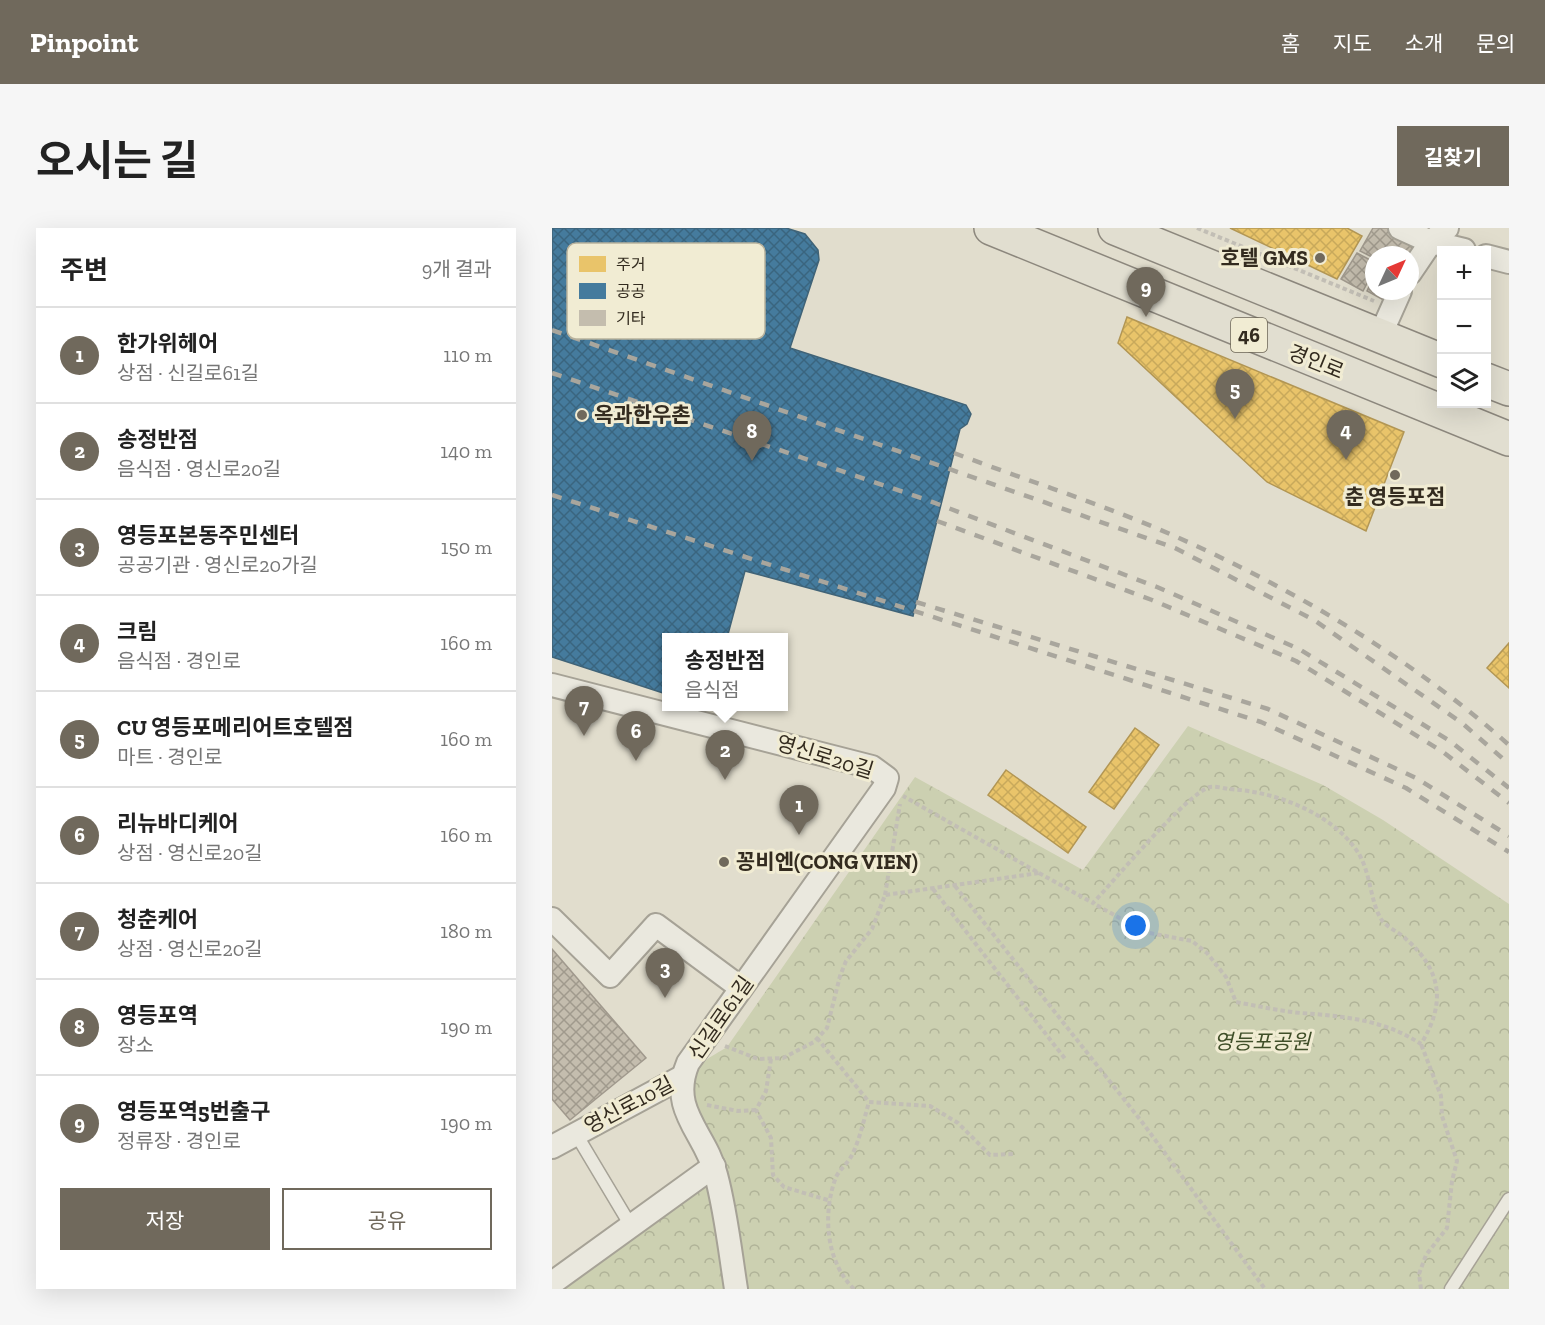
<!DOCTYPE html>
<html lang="ko">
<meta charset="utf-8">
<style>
:root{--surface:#fff;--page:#f6f6f6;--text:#222;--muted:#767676;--line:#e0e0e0;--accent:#70695c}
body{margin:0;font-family:"Zilla Slab","Noto Sans KR",serif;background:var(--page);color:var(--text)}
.controls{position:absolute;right:18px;top:18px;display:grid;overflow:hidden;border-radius:0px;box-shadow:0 6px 24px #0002}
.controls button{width:54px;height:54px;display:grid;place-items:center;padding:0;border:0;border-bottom:2px solid var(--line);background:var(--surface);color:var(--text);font:30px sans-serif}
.compass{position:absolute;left:813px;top:18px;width:54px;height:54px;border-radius:50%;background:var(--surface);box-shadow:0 6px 24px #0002;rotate:46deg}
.you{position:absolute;left:584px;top:698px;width:21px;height:21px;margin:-15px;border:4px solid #fff;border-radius:50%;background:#1a73e8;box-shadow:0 0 0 9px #1a73e833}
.badge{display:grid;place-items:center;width:39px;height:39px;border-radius:50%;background:var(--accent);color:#fff;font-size:20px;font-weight:700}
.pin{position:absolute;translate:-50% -50px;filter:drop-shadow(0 2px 3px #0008)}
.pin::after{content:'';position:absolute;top:32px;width:21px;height:18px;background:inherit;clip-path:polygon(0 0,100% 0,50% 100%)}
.popup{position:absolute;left:110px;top:405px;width:126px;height:78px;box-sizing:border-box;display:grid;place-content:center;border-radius:0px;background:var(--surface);filter:drop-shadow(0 2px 4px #0005);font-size:20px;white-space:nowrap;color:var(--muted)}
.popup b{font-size:22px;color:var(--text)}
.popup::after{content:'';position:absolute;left:50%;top:100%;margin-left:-12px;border:12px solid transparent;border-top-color:var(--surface)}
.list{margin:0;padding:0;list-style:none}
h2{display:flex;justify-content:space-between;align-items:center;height:78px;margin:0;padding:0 24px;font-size:26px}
h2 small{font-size:20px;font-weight:400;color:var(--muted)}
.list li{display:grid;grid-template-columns:39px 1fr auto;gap:18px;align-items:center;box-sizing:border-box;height:96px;padding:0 24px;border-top:2px solid var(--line)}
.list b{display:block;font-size:22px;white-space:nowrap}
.list p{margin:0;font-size:20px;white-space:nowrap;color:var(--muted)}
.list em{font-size:20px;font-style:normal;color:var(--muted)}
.actions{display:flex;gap:12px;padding:18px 24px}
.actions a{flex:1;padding:14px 0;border:2px solid var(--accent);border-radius:0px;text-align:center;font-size:21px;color:var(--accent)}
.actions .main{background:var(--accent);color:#fff}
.icon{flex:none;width:33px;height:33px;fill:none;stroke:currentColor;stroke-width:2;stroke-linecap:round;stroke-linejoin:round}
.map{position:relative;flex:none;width:957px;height:1061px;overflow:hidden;border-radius:0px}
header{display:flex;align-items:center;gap:36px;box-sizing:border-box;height:84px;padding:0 30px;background:var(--accent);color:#fff}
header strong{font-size:28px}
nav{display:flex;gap:33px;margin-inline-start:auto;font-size:21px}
.intro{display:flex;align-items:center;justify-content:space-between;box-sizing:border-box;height:144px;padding:0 36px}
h1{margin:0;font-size:42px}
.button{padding:15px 27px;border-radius:0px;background:var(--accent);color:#fff;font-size:21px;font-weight:700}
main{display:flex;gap:36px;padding:0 36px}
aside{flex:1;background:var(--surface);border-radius:0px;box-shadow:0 6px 24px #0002}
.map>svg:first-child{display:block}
.park{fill:url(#park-crowns)}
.homes{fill:url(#homes-cross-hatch);stroke:#b29654;stroke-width:1.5}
.public{fill:url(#public-cross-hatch);stroke:#406377;stroke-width:1.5}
.building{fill:url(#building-cross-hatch);stroke:#a0998d;stroke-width:1.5}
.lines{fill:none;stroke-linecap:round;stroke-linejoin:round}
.lane-casing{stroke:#a6a296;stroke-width:15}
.street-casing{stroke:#a6a296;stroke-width:26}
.primary-casing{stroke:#8c877d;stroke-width:36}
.path{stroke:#c2beb5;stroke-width:4;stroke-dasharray:4.5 3;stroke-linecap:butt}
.lane{stroke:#eae8de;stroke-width:12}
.street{stroke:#eae8de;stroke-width:22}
.primary{stroke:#e1ded0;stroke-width:33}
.rail{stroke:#a9a69d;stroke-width:4.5;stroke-dasharray:10 10;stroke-linecap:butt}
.poi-dot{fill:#70695c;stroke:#f1ecd3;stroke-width:2}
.labels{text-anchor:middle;stroke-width:6;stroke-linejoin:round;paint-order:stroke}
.shield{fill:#f1ecd3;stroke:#6c6555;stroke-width:1.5}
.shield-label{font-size:20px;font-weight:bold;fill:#332b1f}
.poi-label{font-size:21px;font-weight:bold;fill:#332b1f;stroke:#f1ecd3;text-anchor:start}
.street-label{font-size:21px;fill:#332b1f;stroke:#f1ecd3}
.park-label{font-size:21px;font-style:italic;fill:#3f4e28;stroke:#f1ecd3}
.key{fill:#f1ecd3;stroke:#b8b29d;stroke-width:1.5}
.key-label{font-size:16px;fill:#332b1f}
</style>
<header>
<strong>Pinpoint</strong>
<nav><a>홈</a><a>지도</a><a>소개</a><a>문의</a></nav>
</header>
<div class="intro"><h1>오시는 길</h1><a class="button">길찾기</a></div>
<main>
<aside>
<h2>주변<small>9개 결과</small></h2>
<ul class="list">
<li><span class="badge">1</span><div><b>한가위헤어</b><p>상점 · 신길로61길</p></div><em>110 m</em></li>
<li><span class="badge">2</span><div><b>송정반점</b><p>음식점 · 영신로20길</p></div><em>140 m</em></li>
<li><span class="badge">3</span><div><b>영등포본동주민센터</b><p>공공기관 · 영신로20가길</p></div><em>150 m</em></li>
<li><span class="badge">4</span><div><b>크림</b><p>음식점 · 경인로</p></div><em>160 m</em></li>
<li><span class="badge">5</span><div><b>CU 영등포메리어트호텔점</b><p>마트 · 경인로</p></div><em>160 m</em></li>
<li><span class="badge">6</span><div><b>리뉴바디케어</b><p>상점 · 영신로20길</p></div><em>160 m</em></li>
<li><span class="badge">7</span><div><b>청춘케어</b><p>상점 · 영신로20길</p></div><em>180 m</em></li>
<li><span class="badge">8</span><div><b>영등포역</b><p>장소</p></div><em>190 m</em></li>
<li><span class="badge">9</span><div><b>영등포역5번출구</b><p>정류장 · 경인로</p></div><em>190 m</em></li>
</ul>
<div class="actions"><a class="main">저장</a><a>공유</a></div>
</aside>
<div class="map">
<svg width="957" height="1061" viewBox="0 0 957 1061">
<defs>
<pattern id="park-crowns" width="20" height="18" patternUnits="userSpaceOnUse" patternTransform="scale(1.5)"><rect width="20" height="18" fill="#ccd0b1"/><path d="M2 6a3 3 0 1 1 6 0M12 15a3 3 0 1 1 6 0" fill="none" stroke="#b0b398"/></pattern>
<pattern id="homes-cross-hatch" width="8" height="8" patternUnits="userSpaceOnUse" patternTransform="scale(1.5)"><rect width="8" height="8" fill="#e9c46a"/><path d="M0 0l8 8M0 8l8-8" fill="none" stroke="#c8a95b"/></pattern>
<pattern id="public-cross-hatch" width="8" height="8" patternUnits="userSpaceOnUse" patternTransform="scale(1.5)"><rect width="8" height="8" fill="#457b9d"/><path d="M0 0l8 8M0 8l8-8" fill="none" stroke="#3a657f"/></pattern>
<pattern id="building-cross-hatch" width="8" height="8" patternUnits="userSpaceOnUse" patternTransform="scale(1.5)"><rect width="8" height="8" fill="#c4bdae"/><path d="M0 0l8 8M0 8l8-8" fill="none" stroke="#a09a8d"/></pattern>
</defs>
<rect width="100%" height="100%" fill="#e1ddcd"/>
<path class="park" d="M636 498 771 557 831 592 957 676V1061H10L175 943C164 914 123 863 152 834 158 828 168 824 175 819L363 549 531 642Z"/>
<g class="homes">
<path d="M678 0H795L810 8 785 51Z"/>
<path d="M575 89 852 204 814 303 715 254 566 115Z"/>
<path d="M957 415V460L935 440Z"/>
<path d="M583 500 607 517 562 581 537 564Z"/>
<path d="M454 542 534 599 516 625 436 567Z"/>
</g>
<path class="public" d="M0 0H234L253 6 266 22 267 32 238 120 414 177 419 186 415 196 408 201 361 388 193 343 175 410H114V466L0 429Z"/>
<g class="building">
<path d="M821 0H836L862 12 864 20 858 27H852L834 18 828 27H822V30L808 23Z"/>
<path d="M805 25 822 34V42L811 63 789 51Z"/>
<path d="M822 48V63H842L837 75 815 63Z"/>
<path d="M0 721 94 830 18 892 0 871Z"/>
</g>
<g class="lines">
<g class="lane-casing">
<g id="lane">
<path d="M24 906 79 998"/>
<path d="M899 1061 957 971"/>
</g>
</g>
<g class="street-casing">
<g id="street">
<path d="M848 0 879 14 912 22"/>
<path d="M934 28 957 34"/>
<path d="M858 45 879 14 895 0"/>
<path d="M828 108 848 63"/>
<path d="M0 457 320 539 335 550 332 560 136 835C116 883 154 905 164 947 174 984 178 1023 184 1061"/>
<path d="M0 691 58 748 104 697 189 760"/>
<path d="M0 919 130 849"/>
<path d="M0 1055 162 938"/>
</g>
</g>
<g class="primary-casing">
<g id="primary">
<path d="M439 0 957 211"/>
<path d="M563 0 890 133"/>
<path d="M934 152 957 161"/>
</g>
</g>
<g class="path">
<path d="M645 0 822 73"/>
<path d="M487 645 541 675C562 653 634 566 658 559 663 558 671 560 676 561 723 563 781 585 807 626 819 647 818 672 829 691 834 699 847 704 854 711 890 743 894 775 869 816 833 792 791 788 749 785 727 783 706 778 684 774L674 749 655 725 640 713 592 704 541 675"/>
<path d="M403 658 590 894 713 1061"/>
<path d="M381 661 514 832"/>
<path d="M333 667 348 576"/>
<path d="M265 810 317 874 378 878 406 895 438 927 462 926"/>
<path d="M173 818 206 831 231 830 262 814 275 800 288 748 294 733 320 701 333 667 487 645 351 568"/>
<path d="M219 831 214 863 204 882 219 910 221 947 232 959 279 973"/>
<path d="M155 877 186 883 204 882"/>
<path d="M302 1061C274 1034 270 986 284 949 288 941 296 935 300 927 308 911 312 891 317 874"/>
<path d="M869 1061 867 1046 874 1027 895 1000 900 953 905 933 890 888 889 868 869 816"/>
</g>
<use href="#lane" class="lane"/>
<use href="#street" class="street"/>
<use href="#primary" class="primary"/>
<g class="rail">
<path d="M0 102 623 320 762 392 910 495 957 536"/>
<path d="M0 145 375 272 605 359 747 421 898 513 957 560"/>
<path d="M402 225C476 253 556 278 627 310 743 362 862 432 957 517"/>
<path d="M0 267 709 494 854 560 957 624"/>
<path d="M385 293 600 372 744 433 891 524 957 575"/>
<path d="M364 374 716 481 864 550 957 608"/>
</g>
</g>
<g class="poi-dot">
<circle cx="768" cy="30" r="6"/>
<circle cx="30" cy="187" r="6"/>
<circle cx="843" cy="247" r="6"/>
<circle cx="172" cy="634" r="6"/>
</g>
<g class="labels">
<rect class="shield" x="679" y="90" width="36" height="34" rx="4.5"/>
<g class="shield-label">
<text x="697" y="114">46</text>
</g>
<g class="poi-label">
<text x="756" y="37" text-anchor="end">호텔 GMS</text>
<text x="42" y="194">옥과한우촌</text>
<text x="843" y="276" text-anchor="middle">춘 영등포점</text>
<text x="184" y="641">꽁비엔(CONG VIEN)</text>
</g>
<g class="street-label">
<text transform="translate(764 134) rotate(22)" y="7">경인로</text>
<text transform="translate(273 529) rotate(17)" y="7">영신로20길</text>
<text transform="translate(169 790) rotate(-55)" y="7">신길로61길</text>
<text transform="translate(77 877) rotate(-28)" y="7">영신로10길</text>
</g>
<g class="park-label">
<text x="710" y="821">영등포공원</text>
</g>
</g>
<rect x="15" y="15" width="198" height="96" rx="9" class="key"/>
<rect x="27" y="28" width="27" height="16" fill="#e9c46a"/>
<rect x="27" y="55" width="27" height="16" fill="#457b9d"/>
<rect x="27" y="82" width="27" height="16" fill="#c4bdae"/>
<g class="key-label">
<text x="64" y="42">주거</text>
<text x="64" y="69">공공</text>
<text x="64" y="96">기타</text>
</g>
</svg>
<div class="controls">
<button>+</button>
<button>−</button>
<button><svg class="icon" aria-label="layers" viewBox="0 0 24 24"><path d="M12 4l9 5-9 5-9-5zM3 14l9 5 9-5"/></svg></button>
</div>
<svg class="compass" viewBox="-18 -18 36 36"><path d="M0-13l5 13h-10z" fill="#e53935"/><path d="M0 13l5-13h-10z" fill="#767676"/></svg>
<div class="you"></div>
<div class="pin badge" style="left:247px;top:607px">1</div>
<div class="pin badge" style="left:173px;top:552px">2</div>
<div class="popup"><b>송정반점</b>음식점</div>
<div class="pin badge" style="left:113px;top:770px">3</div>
<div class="pin badge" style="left:794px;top:232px">4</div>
<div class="pin badge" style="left:683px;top:191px">5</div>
<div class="pin badge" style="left:84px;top:533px">6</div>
<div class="pin badge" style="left:32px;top:508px">7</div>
<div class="pin badge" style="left:200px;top:233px">8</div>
<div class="pin badge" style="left:594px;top:89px">9</div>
</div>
</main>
